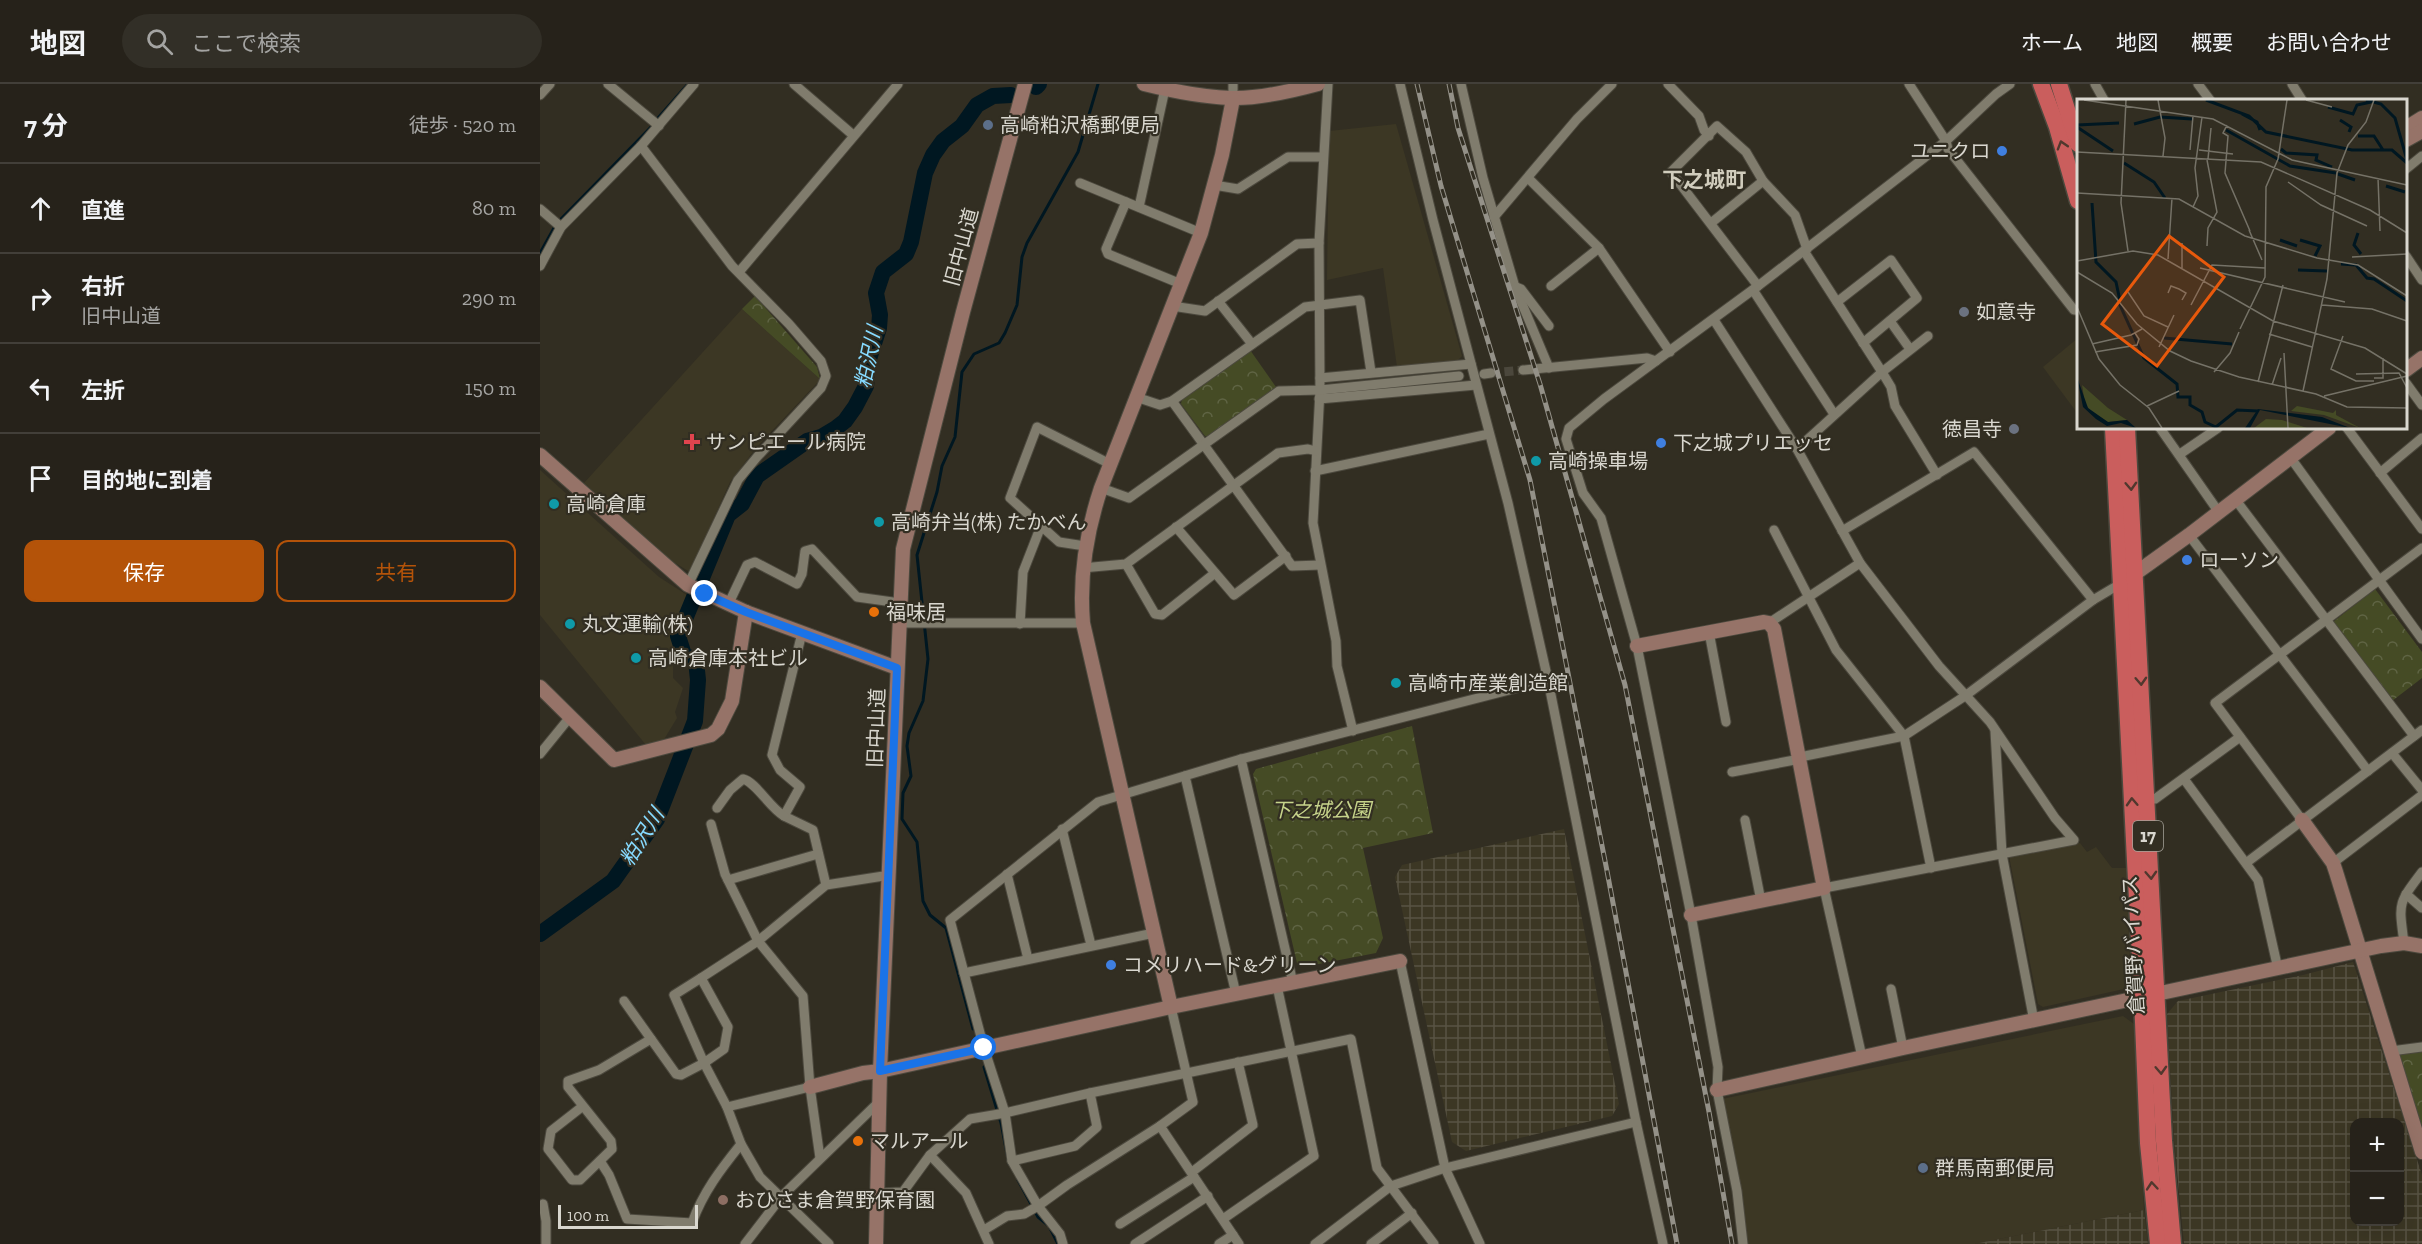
<!DOCTYPE html>
<html lang="ja">
<meta charset="utf-8">
<style>
:root{--surface:#26221a;--page:#322f27;--text:#f1f3f6;--muted:#a4a4a2;--line:#423f39;--accent:#b45309}
body{margin:0;font-family:"Zilla Slab","Noto Sans JP",serif;background:var(--page);color:var(--text)}
.controls{position:absolute;right:18px;bottom:18px;display:grid;overflow:hidden;border-radius:12px;box-shadow:0 6px 24px #0002}
.controls button{width:54px;height:54px;display:grid;place-items:center;padding:0;border:0;border-bottom:2px solid var(--line);background:var(--surface);color:var(--text);font:30px sans-serif}
.scale{position:absolute;left:18px;bottom:15px;width:140px;box-sizing:border-box;padding-left:6px;border:3px solid #d9d7cf;border-top:0;font-size:16px;line-height:21px;white-space:nowrap;color:#d9d7cf;-webkit-text-stroke:4px #322e22;paint-order:stroke}
.stop{position:absolute;width:18px;height:18px;margin:-14px;border:4px solid #1a73e8;border-radius:50%;background:#fff}
.stop.end{background:#1a73e8;border-color:#fff;box-shadow:0 2px 6px #0008}
.list{margin:0;padding:0;list-style:none}
h2{display:flex;justify-content:space-between;align-items:center;height:78px;margin:0;padding:0 24px;font-size:26px}
h2 small{font-size:20px;font-weight:400;color:var(--muted)}
.list li{display:grid;grid-template-columns:39px 1fr auto;gap:18px;align-items:center;box-sizing:border-box;height:90px;padding:0 24px;border-top:2px solid var(--line)}
.list b{display:block;font-size:22px;white-space:nowrap}
.list p{margin:0;font-size:20px;white-space:nowrap;color:var(--muted)}
.list em{font-size:20px;font-style:normal;color:var(--muted)}
.actions{display:flex;gap:12px;padding:18px 24px}
.actions a{flex:1;padding:14px 0;border:2px solid var(--accent);border-radius:12px;text-align:center;font-size:21px;color:var(--accent)}
.actions .main{background:var(--accent);color:#fff}
.icon{flex:none;width:33px;height:33px;fill:none;stroke:currentColor;stroke-width:2;stroke-linecap:round;stroke-linejoin:round}
.map{position:relative;flex:none;width:1882px;height:1160px;overflow:hidden}
header{display:flex;align-items:center;gap:36px;box-sizing:border-box;height:84px;padding:0 30px;background:var(--surface);border-bottom:2px solid var(--line)}
header strong{font-size:28px}
nav{display:flex;gap:33px;margin-inline-start:auto;font-size:21px}
.search{width:420px;height:54px;background:var(--page);display:flex;align-items:center;gap:15px;box-sizing:border-box;padding:0 21px;border-radius:33px;color:var(--muted);font-size:22px}
main{display:flex}
aside{flex:1;background:var(--surface)}
.map>svg:first-child{display:block}
.built{fill:#3c3724}
.industrial{fill:url(#industrial-grid);fill-rule:evenodd}
.park{fill:url(#park-crowns)}
.lines{fill:none;stroke-linecap:round;stroke-linejoin:round}
.stream{stroke:#001721;stroke-width:3}
.river{stroke:#001721;stroke-width:16}
.street-tunnel{stroke:#4b473c;stroke-width:9;stroke-dasharray:9 4.5;stroke-linecap:butt}
.street-casing{stroke:#4c493e;stroke-width:11}
.secondary-casing{stroke:#4c493e;stroke-width:16}
.highway-casing{stroke:#4c493e;stroke-width:19}
.street{stroke:#807c6d;stroke-width:9}
.secondary{stroke:#967368;stroke-width:14}
.highway{stroke:#ca5e5d;stroke-width:16}
.rail-casing{stroke:#949188;stroke-width:5}
.rail{stroke:#322e22;stroke-width:3;stroke-dasharray:9;stroke-linecap:butt}
.oneway{stroke:#50382e}
.route{stroke:#1a73e8;stroke-width:8}
.service-dot{fill:#5c6f8a;stroke:#322e22;stroke-width:2}
.shop-dot{fill:#3f7fe0;stroke:#322e22;stroke-width:2}
.worship-dot{fill:#6b7280;stroke:#322e22;stroke-width:2}
.health-dot{fill:#e0444e;stroke:#322e22;stroke-width:2}
.culture-dot{fill:#0f9aa8;stroke:#322e22;stroke-width:2}
.food-dot{fill:#e8710a;stroke:#322e22;stroke-width:2}
.education-dot{fill:#8d6e63;stroke:#322e22;stroke-width:2}
.labels{text-anchor:middle;stroke-width:4.5;stroke-linejoin:round;paint-order:stroke}
.shield{fill:#322e22;stroke:#a7a49b;stroke-width:1.5}
.shield-label{font-size:18px;font-weight:bold;fill:#d9d7cf}
.poi-label{font-size:20px;fill:#d9d7cf;stroke:#322e22;text-anchor:start}
.street-label{font-size:20px;fill:#d9d7cf;stroke:#322e22}
.park-label{font-size:20px;font-style:italic;fill:#c7d48b;stroke:#322e22}
.neighbourhood-label{font-size:21px;font-weight:bold;fill:#d1cdbd;stroke:#322e22}
.water-label{font-size:21px;font-style:italic;fill:#86daff;stroke:#322e22}
.inset-river{fill:none;stroke:#001721;stroke-width:3}
.inset-road{fill:none;stroke:#757267;stroke-width:1.5}
.view{fill:#e8590c;fill-opacity:0.15;stroke:#e8590c;stroke-width:3}
.inset-edge{fill:none;stroke:#d9d7cf;stroke-width:3}
</style>
<header>
<strong>地図</strong>
<div class="search"><svg class="icon" aria-label="search" viewBox="0 0 24 24"><circle cx="10" cy="10" r="6"/><path d="M15 15l6 6"/></svg>ここで検索</div>
<nav><a>ホーム</a><a>地図</a><a>概要</a><a>お問い合わせ</a></nav>
</header>
<main>
<aside>
<h2>7 分<small>徒歩 · 520 m</small></h2>
<ul class="list">
<li><svg class="icon" aria-label="ahead" viewBox="0 0 24 24"><path d="M12 20V5M6 11l6-6 6 6"/></svg><div><b>直進</b></div><em>80 m</em></li>
<li><svg class="icon" aria-label="right" viewBox="0 0 24 24"><path d="M7 20v-9h11M14 6l5 5-5 5"/></svg><div><b>右折</b><p>旧中山道</p></div><em>290 m</em></li>
<li><svg class="icon" aria-label="left" viewBox="0 0 24 24"><path d="M17 20v-9H6M10 6l-5 5 5 5"/></svg><div><b>左折</b></div><em>150 m</em></li>
<li><svg class="icon" aria-label="arrive" viewBox="0 0 24 24"><path d="M6 21V4h12l-3 4 3 4H6"/></svg><div><b>目的地に到着</b></div></li>
</ul>
<div class="actions"><a class="main">保存</a><a>共有</a></div>
</aside>
<div class="map">
<svg width="1882" height="1160" viewBox="0 0 1882 1160">
<defs>
<pattern id="industrial-grid" width="8" height="8" patternUnits="userSpaceOnUse" patternTransform="scale(1.5)"><rect width="8" height="8" fill="#3c3724"/><path d="M0 4h8M4 0v8" fill="none" stroke="#585343"/></pattern>
<pattern id="park-crowns" width="20" height="18" patternUnits="userSpaceOnUse" patternTransform="scale(1.5)"><rect width="20" height="18" fill="#454b25"/><path d="M2 6a3 3 0 1 1 6 0M12 15a3 3 0 1 1 6 0" fill="none" stroke="#5f6444"/></pattern>
</defs>
<rect width="100%" height="100%" fill="#322e22"/>
<g class="built">
<path d="M856 40 922 272 918 276 857 283 843 184 787 196 789 47Z"/>
<path d="M202 225 280 295 279 297 216 364 190 398 150 488 130 476 44 399Z"/>
<path d="M1538 254V330L1503 283Z"/>
<path d="M0 386 119 493 150 513 133 551V594L143 604 135 628 137 634 123 657 106 661 0 531Z"/>
<path d="M1540 759 1547 768 1556 763 1572 784H1586L1591 895 1584 905 1503 923 1498 920 1469 772Z"/>
<path d="M1583 932 1594 940 1604 1126 1434 1160H1208L1200 1104 1182 1015Z"/>
</g>
<g class="industrial">
<path d="M1024 745 1079 1020 1072 1032 926 1067 912 1058 855 793 862 781Z"/>
<path d="M1813 878 1882 1091V1160H1644L1634 1056 1627 930 1638 917 1763 891ZM1860 1038V1138H1814V1038Z"/>
<path d="M1604 1126 1608 1160H1434Z"/>
</g>
<g class="park">
<path d="M215 212 277 283 280 295 202 225Z"/>
<path d="M710 266 736 303 670 352H665L641 320 642 315Z"/>
<path d="M1835 505 1882 568V594L1852 617 1793 538Z"/>
<path d="M872 642 893 749 823 764 843 854 836 869 763 883 757 879 713 690 716 685Z"/>
<path d="M1882 963V1047L1851 967Z"/>
</g>
<g class="lines">
<g class="stream">
<path d="M118 34 148 0"/>
<path d="M21 135 111 43"/>
<path d="M0 169 14 144"/>
<path d="M433 945 406 844 390 831 383 817 377 758 362 735 363 709 371 692 367 662 369 649 383 617 388 575 377 471 397 408 402 382 415 353 422 288 434 270 459 259 465 249 477 221 482 173 487 159 538 68 558 0"/>
<path d="M444 983 461 1039 469 1080"/>
<path d="M478 1096 498 1133 509 1142 518 1160"/>
</g>
<g class="river">
<path d="M496 3 499 0"/>
<path d="M0 850 73 797 117 735 155 637 158 596 156 577 144 571 138 552 188 431 202 420 217 392 267 357 281 353 296 344 305 337 315 323 326 302 328 278 339 244 340 231 336 209 343 188 366 170 371 158 385 89 393 71 403 57 422 42 437 21 453 12 471 11"/>
</g>
<path class="street-tunnel" d="M951 289 983 286"/>
<g class="street-casing">
<g id="street">
<path d="M68 0 119 42"/>
<path d="M254 0 313 51"/>
<path d="M788 0 779 159 780 306 773 439 796 557 797 582 813 647"/>
<path d="M860 0 893 136 968 419 1008 596 1096 1038 1123 1160"/>
<path d="M921 0 943 94 975 203 1009 284"/>
<path d="M1128 0 1159 32 1164 46 1169 52"/>
<path d="M1369 0 1406 57 1408 65 1534 226H1538"/>
<path d="M1555 0 1564 16"/>
<path d="M1658 0 1670 16"/>
<path d="M1752 0 1762 16"/>
<path d="M0 11 10 0"/>
<path d="M693 15V0"/>
<path d="M101 62 192 182 249 240 281 277 286 292 281 304 217 373 198 396 148 501"/>
<path d="M1866 85 1882 72"/>
<path d="M988 94 1059 164 1130 268"/>
<path d="M540 99 661 149"/>
<path d="M674 101 698 105 748 73H783"/>
<path d="M586 118 566 165 568 170 641 200"/>
<path d="M599 123 625 5"/>
<path d="M0 125 21 143"/>
<path d="M954 133 1037 35 1072 0"/>
<path d="M1171 139 1223 97"/>
<path d="M1264 167 1342 288 1351 303 1355 322 1397 391"/>
<path d="M1866 172 1882 196"/>
<path d="M0 182 21 143 101 62 154 0"/>
<path d="M199 188 358 0"/>
<path d="M1011 202 1059 164"/>
<path d="M1218 202 1131 88 1177 42 1206 68 1223 97 1255 131 1267 165"/>
<path d="M976 203 981 205 1009 242"/>
<path d="M1213 206 1294 330"/>
<path d="M678 217 712 260"/>
<path d="M1297 218 1351 176 1377 214 1323 259"/>
<path d="M632 222 665 227 757 160 779 159"/>
<path d="M1174 236 1257 365 1320 479 1399 582 1450 638 1515 734 1534 756 1284 804 1322 973"/>
<path d="M1350 237 1370 265"/>
<path d="M983 286 1107 274 1116 277"/>
<path d="M944 290 951 289"/>
<path d="M780 294 931 280"/>
<path d="M1866 299 1882 321"/>
<path d="M596 313 620 321 632 317 765 223 820 216 831 288"/>
<path d="M779 315 936 301"/>
<path d="M632 317 752 482 780 481"/>
<path d="M1620 344 1678 427"/>
<path d="M1807 344 1882 445"/>
<path d="M1257 365 1342 288 1388 252"/>
<path d="M1640 370 1678 344"/>
<path d="M1750 373 1882 555"/>
<path d="M775 387 949 350"/>
<path d="M1840 389 1882 354"/>
<path d="M561 404 589 414 739 307 780 306 919 292"/>
<path d="M1695 415 1874 652"/>
<path d="M636 443 694 511 746 472"/>
<path d="M1234 446 1296 566 1364 652 1391 784"/>
<path d="M1302 447 1434 368 1553 516 1580 500"/>
<path d="M1649 451 1828 687"/>
<path d="M545 462 519 458 470 414 497 343 570 380"/>
<path d="M586 480 615 530 622 531 675 489"/>
<path d="M542 484 586 480 738 369 768 365 776 367"/>
<path d="M188 521 207 481 215 478 257 500 262 490 265 467 272 465 317 513 360 519"/>
<path d="M360 539H543"/>
<path d="M1229 539 1320 479"/>
<path d="M480 540 483 488 501 442"/>
<path d="M1169 548 1186 638"/>
<path d="M262 549 232 671 240 686 260 703 244 732 273 746 286 801"/>
<path d="M1455 647 1462 770 1494 937"/>
<path d="M1852 669 1882 706"/>
<path d="M0 670 30 633"/>
<path d="M1260 673 1364 652 1425 612 1553 516"/>
<path d="M701 675 753 899"/>
<path d="M1192 688 1260 675"/>
<path d="M645 692 696 910"/>
<path d="M1644 695 1718 796 1738 885"/>
<path d="M1606 715H1615L1700 653"/>
<path d="M177 724 190 706 203 695C216 698 229 723 244 732"/>
<path d="M1205 736 1221 817"/>
<path d="M1762 736 1675 619 1882 464"/>
<path d="M171 740 185 790 218 857 263 912 270 1003 280 1074"/>
<path d="M522 745 551 861"/>
<path d="M1706 779 1882 646"/>
<path d="M1793 779 1882 711"/>
<path d="M467 790 488 875"/>
<path d="M188 796 278 770"/>
<path d="M1866 810 1882 824"/>
<path d="M1864 859C1859 819 1857 821 1882 788"/>
<path d="M860 877 905 1084 940 1160"/>
<path d="M424 889 614 849"/>
<path d="M1351 905 1363 964"/>
<path d="M84 917 136 990 141 991 164 979 134 911 161 894"/>
<path d="M1851 967 1882 963"/>
<path d="M43 1022 11 1047 8 1065 32 1096H40L72 1065 71 1057 28 1003V997L59 986 111 955"/>
<path d="M187 1023 270 1003"/>
<path d="M620 1042 699 1160"/>
<path d="M390 1071 426 1109 449 1160"/>
<path d="M60 1077 69 1091 87 1135 152 1139C163 1108 181 1085 201 1060"/>
<path d="M472 1077 535 1062 557 1043 550 1009"/>
<path d="M652 1088 713 1041 698 978"/>
<path d="M336 1109 363 1108 390 1071 430 1035 465 1029 550 1009 811 955 837 1084 894 1160"/>
<path d="M3 1120 6 1137V1160"/>
<path d="M683 1135 774 1072 737 902"/>
<path d="M580 1140 654 1093"/>
<path d="M444 1146 467 1132 484 1130 498 1122 527 1101 620 1042 653 1018 631 923"/>
<path d="M205 1160 242 1112 341 1016"/>
<path d="M289 1160 220 1093 201 1060 187 1023 164 979 184 965 188 943 161 894 218 857 286 801 350 791"/>
<path d="M523 1160 520 1150 498 1122 472 1077 465 1029 444 964 410 836 558 718 701 675 1008 596"/>
<path d="M595 1160 668 1112"/>
<path d="M679 1160 693 1151"/>
<path d="M775 1160 851 1102 905 1084 1096 1038"/>
<path d="M831 1160 872 1129"/>
<path d="M1203 1160 1197 1107 1177 1006 1178 983 1151 831 1097 562 1061 434 1043 409 1026 355 1029 344 1064 315 1218 202 1406 57 1456 10 1470 0"/>
</g>
</g>
<g class="secondary-casing">
<g id="secondary">
<path d="M604 0C632 7 662 13 691 14 717 15 752 7 778 0"/>
<path d="M1866 44 1882 34"/>
<path d="M1866 56 1882 47"/>
<path d="M1866 286 1882 274"/>
<path d="M0 371 148 501 206 528 357 584"/>
<path d="M1589 494 1649 451 1789 344"/>
<path d="M1097 562 1224 538 1229 539 1234 545 1284 804 1151 831"/>
<path d="M0 603 74 676 171 651 178 645 192 617 206 528"/>
<path d="M1762 736 1793 779 1796 788 1882 1068"/>
<path d="M631 923 543 539C539 492 546 449 561 404L661 149 682 71 693 15"/>
<path d="M270 1003 323 989 340 987 631 923 860 877"/>
<path d="M1177 1006 1363 964 1841 862 1864 859 1882 862"/>
<path d="M336 1160 340 987 363 465 423 228 485 0"/>
</g>
</g>
<g class="highway-casing">
<g id="highway">
<path d="M1501 0 1517 43 1538 117"/>
<path d="M1519 0 1538 60"/>
<path d="M1573 344 1602 914 1608 1059 1618 1160"/>
<path d="M1587 344 1624 1057 1633 1160"/>
</g>
</g>
<use href="#street" class="street"/>
<use href="#secondary" class="secondary"/>
<use href="#highway" class="highway"/>
<g class="rail-casing">
<g id="rail">
<path d="M877 0 901 102 990 396 1067 787 1137 1160"/>
<path d="M909 0 918 44 1000 300 1085 601 1169 1028 1192 1160"/>
</g>
</g>
<use href="#rail" class="rail"/>
</g>
<defs><path id="oneway-chevron" d="M-2-3.5L2.5 0L-2 3.5" fill="none" stroke-width="1.6" stroke-linecap="round" stroke-linejoin="round" transform="scale(1.5)"/></defs>
<g class="oneway">
<use href="#oneway-chevron" transform="translate(1522 61) rotate(-107)"/>
<use href="#oneway-chevron" transform="translate(1591 402) rotate(87)"/>
<use href="#oneway-chevron" transform="translate(1601 597) rotate(87)"/>
<use href="#oneway-chevron" transform="translate(1592 718) rotate(-93)"/>
<use href="#oneway-chevron" transform="translate(1611 791) rotate(87)"/>
<use href="#oneway-chevron" transform="translate(1621 986) rotate(87)"/>
<use href="#oneway-chevron" transform="translate(1612 1102) rotate(-95)"/>
</g>
<g class="lines">
<path class="route" d="M165 510 206 528 357 584 340 987 444 964"/>
</g>
<g class="service-dot">
<circle cx="448" cy="41" r="6"/>
<circle cx="1383" cy="1084" r="6"/>
</g>
<g class="shop-dot">
<circle cx="1462" cy="67" r="6"/>
<circle cx="1121" cy="359" r="6"/>
<circle cx="1647" cy="476" r="6"/>
<circle cx="571" cy="881" r="6"/>
</g>
<g class="worship-dot">
<circle cx="1424" cy="228" r="6"/>
<circle cx="1474" cy="345" r="6"/>
</g>
<path class="health-dot" d="M149 349h6v6h6v6h-6v6h-6v-6h-6v-6h6z"/>
<g class="culture-dot">
<circle cx="996" cy="377" r="6"/>
<circle cx="14" cy="420" r="6"/>
<circle cx="339" cy="438" r="6"/>
<circle cx="30" cy="540" r="6"/>
<circle cx="96" cy="574" r="6"/>
<circle cx="856" cy="599" r="6"/>
</g>
<g class="food-dot">
<circle cx="334" cy="528" r="6"/>
<circle cx="318" cy="1057" r="6"/>
</g>
<circle class="education-dot" cx="183" cy="1116" r="6"/>
<g class="labels">
<rect class="shield" x="1593" y="737" width="30" height="30" rx="4.5"/>
<g class="shield-label">
<text x="1608" y="758">17</text>
</g>
<g class="poi-label">
<text x="460" y="48">高崎粕沢橋郵便局</text>
<text x="1450" y="74" text-anchor="end">ユニクロ</text>
<text x="1436" y="235">如意寺</text>
<text x="1462" y="352" text-anchor="end">徳昌寺</text>
<text x="166" y="365">サンピエール病院</text>
<text x="1133" y="366">下之城プリエッセ</text>
<text x="1008" y="384">高崎操車場</text>
<text x="26" y="427">高崎倉庫</text>
<text x="351" y="445">高崎弁当(株) たかべん</text>
<text x="1659" y="483">ローソン</text>
<text x="346" y="535">福味居</text>
<text x="42" y="547">丸文運輸(株)</text>
<text x="108" y="581">高崎倉庫本社ビル</text>
<text x="868" y="606">高崎市産業創造館</text>
<text x="583" y="888">コメリハード&amp;グリーン</text>
<text x="330" y="1064">マルアール</text>
<text x="1395" y="1091">群馬南郵便局</text>
<text x="195" y="1123">おひさま倉賀野保育園</text>
</g>
<g class="street-label">
<text transform="translate(421 163) rotate(-75)" y="7">旧中山道</text>
<text transform="translate(336 644) rotate(-88)" y="7">旧中山道</text>
<text transform="translate(1593 861) rotate(-93)" y="7">倉賀野バイパス</text>
</g>
<g class="park-label">
<text x="781" y="733">下之城公園</text>
</g>
<g class="neighbourhood-label">
<text x="1164" y="103">下之城町</text>
</g>
<g class="water-label">
<text transform="translate(329 273) rotate(-78)" y="7">粕沢川</text>
<text transform="translate(102 753) rotate(-58)" y="7">粕沢川</text>
</g>
</g>
<g transform="translate(1537 15)">
<rect width="330" height="330" fill="#322e22"/>
<path d="M189 320 205 321 230 329H177Z" fill="#454b25"/>
<path d="M5 286 31 309 50 321 31 323 15 313 8 305Z" fill="#454b25"/>
<path d="M220 307 256 314 259 311V316L283 329 247 316 214 312Z" fill="#454b25"/>
<path d="M0 278 11 309 31 323 50 321 59 329 44 324 30 327 19 320 6 308ZM181 310 245 318 273 329 183 311 173 329H168Z" fill="#001721"/>
<path class="inset-river" d="M129 1 172 17 189 33 275 51H315L330 64M289 1 304 5 318 19 330 61M251 8 276 15 280 6 294 3M165 15 180 23 183 31M263 21 274 28 272 33M57 25 83 18 115 20M0 26 42 24M0 28 36 52M149 31 213 67 259 74M281 37H297L306 51M204 50 209 54 240 56 239 61 255 68M47 64 77 83 88 99M261 75 278 81M309 87 328 93M15 104 19 163 39 183 43 202M281 134 277 146 284 155M203 141 220 147M223 141 243 147 238 157M264 165 279 166 290 179 297 180 330 202M221 171 250 172M42 204 67 259 100 285 101 298H113V306L125 313 128 323 139 328 160 311 181 312M87 239 155 245"/>
<path class="inset-road" d="M7 1 136 20 215 61 330 86M49 1 44 104 51 152M81 1 88 39 86 57M229 1 255 8M150 26 146 34 151 37 148 74 173 132M113 51 116 17M122 51 156 55M0 53 184 63 293 111 330 134M131 60 134 29M301 79 303 132M211 83 244 106 290 127M330 93V139M0 94 102 100 168 137 240 159 281 166 330 197M116 108 121 97 118 69 125 18M172 131 185 161M130 147 131 129 140 113 130 61M275 158 330 155M91 160 95 99M0 162 56 152 81 156 196 222 288 249 330 275M105 169V144M123 169 268 203M0 173 35 194 60 225 93 252 114 262 162 278 239 295 270 308 330 309M51 193 67 217 91 228M91 194 94 187 102 190 109 194 105 201M114 206 135 166 188 169M245 206 295 210 330 222M0 208 22 260 43 286 72 309 85 329M163 230 188 178 189 88 201 60 210 1M192 235 235 248M266 237 254 270 279 282H297M15 245 54 236 65 230M82 248 97 216M18 253 60 246 62 240 58 234M207 254 211 329M137 273 153 254 162 233M279 275 322 274 330 289M297 279H306V259M181 283 206 186M195 286 204 259M226 292 250 180 260 74 271 46 289 23 297 1M247 297 330 277M70 307 102 292"/>
<path class="view" d="M92 137 147 178 80 267 25 225Z"/>
<rect width="330" height="330" class="inset-edge"/>
</g>
</svg>
<div class="controls">
<button>+</button>
<button>−</button>
</div>
<div class="scale">100 m</div>
<div class="stop" style="left:444px;top:964px"></div>
<div class="stop end" style="left:165px;top:510px"></div>
</div>
</main>
